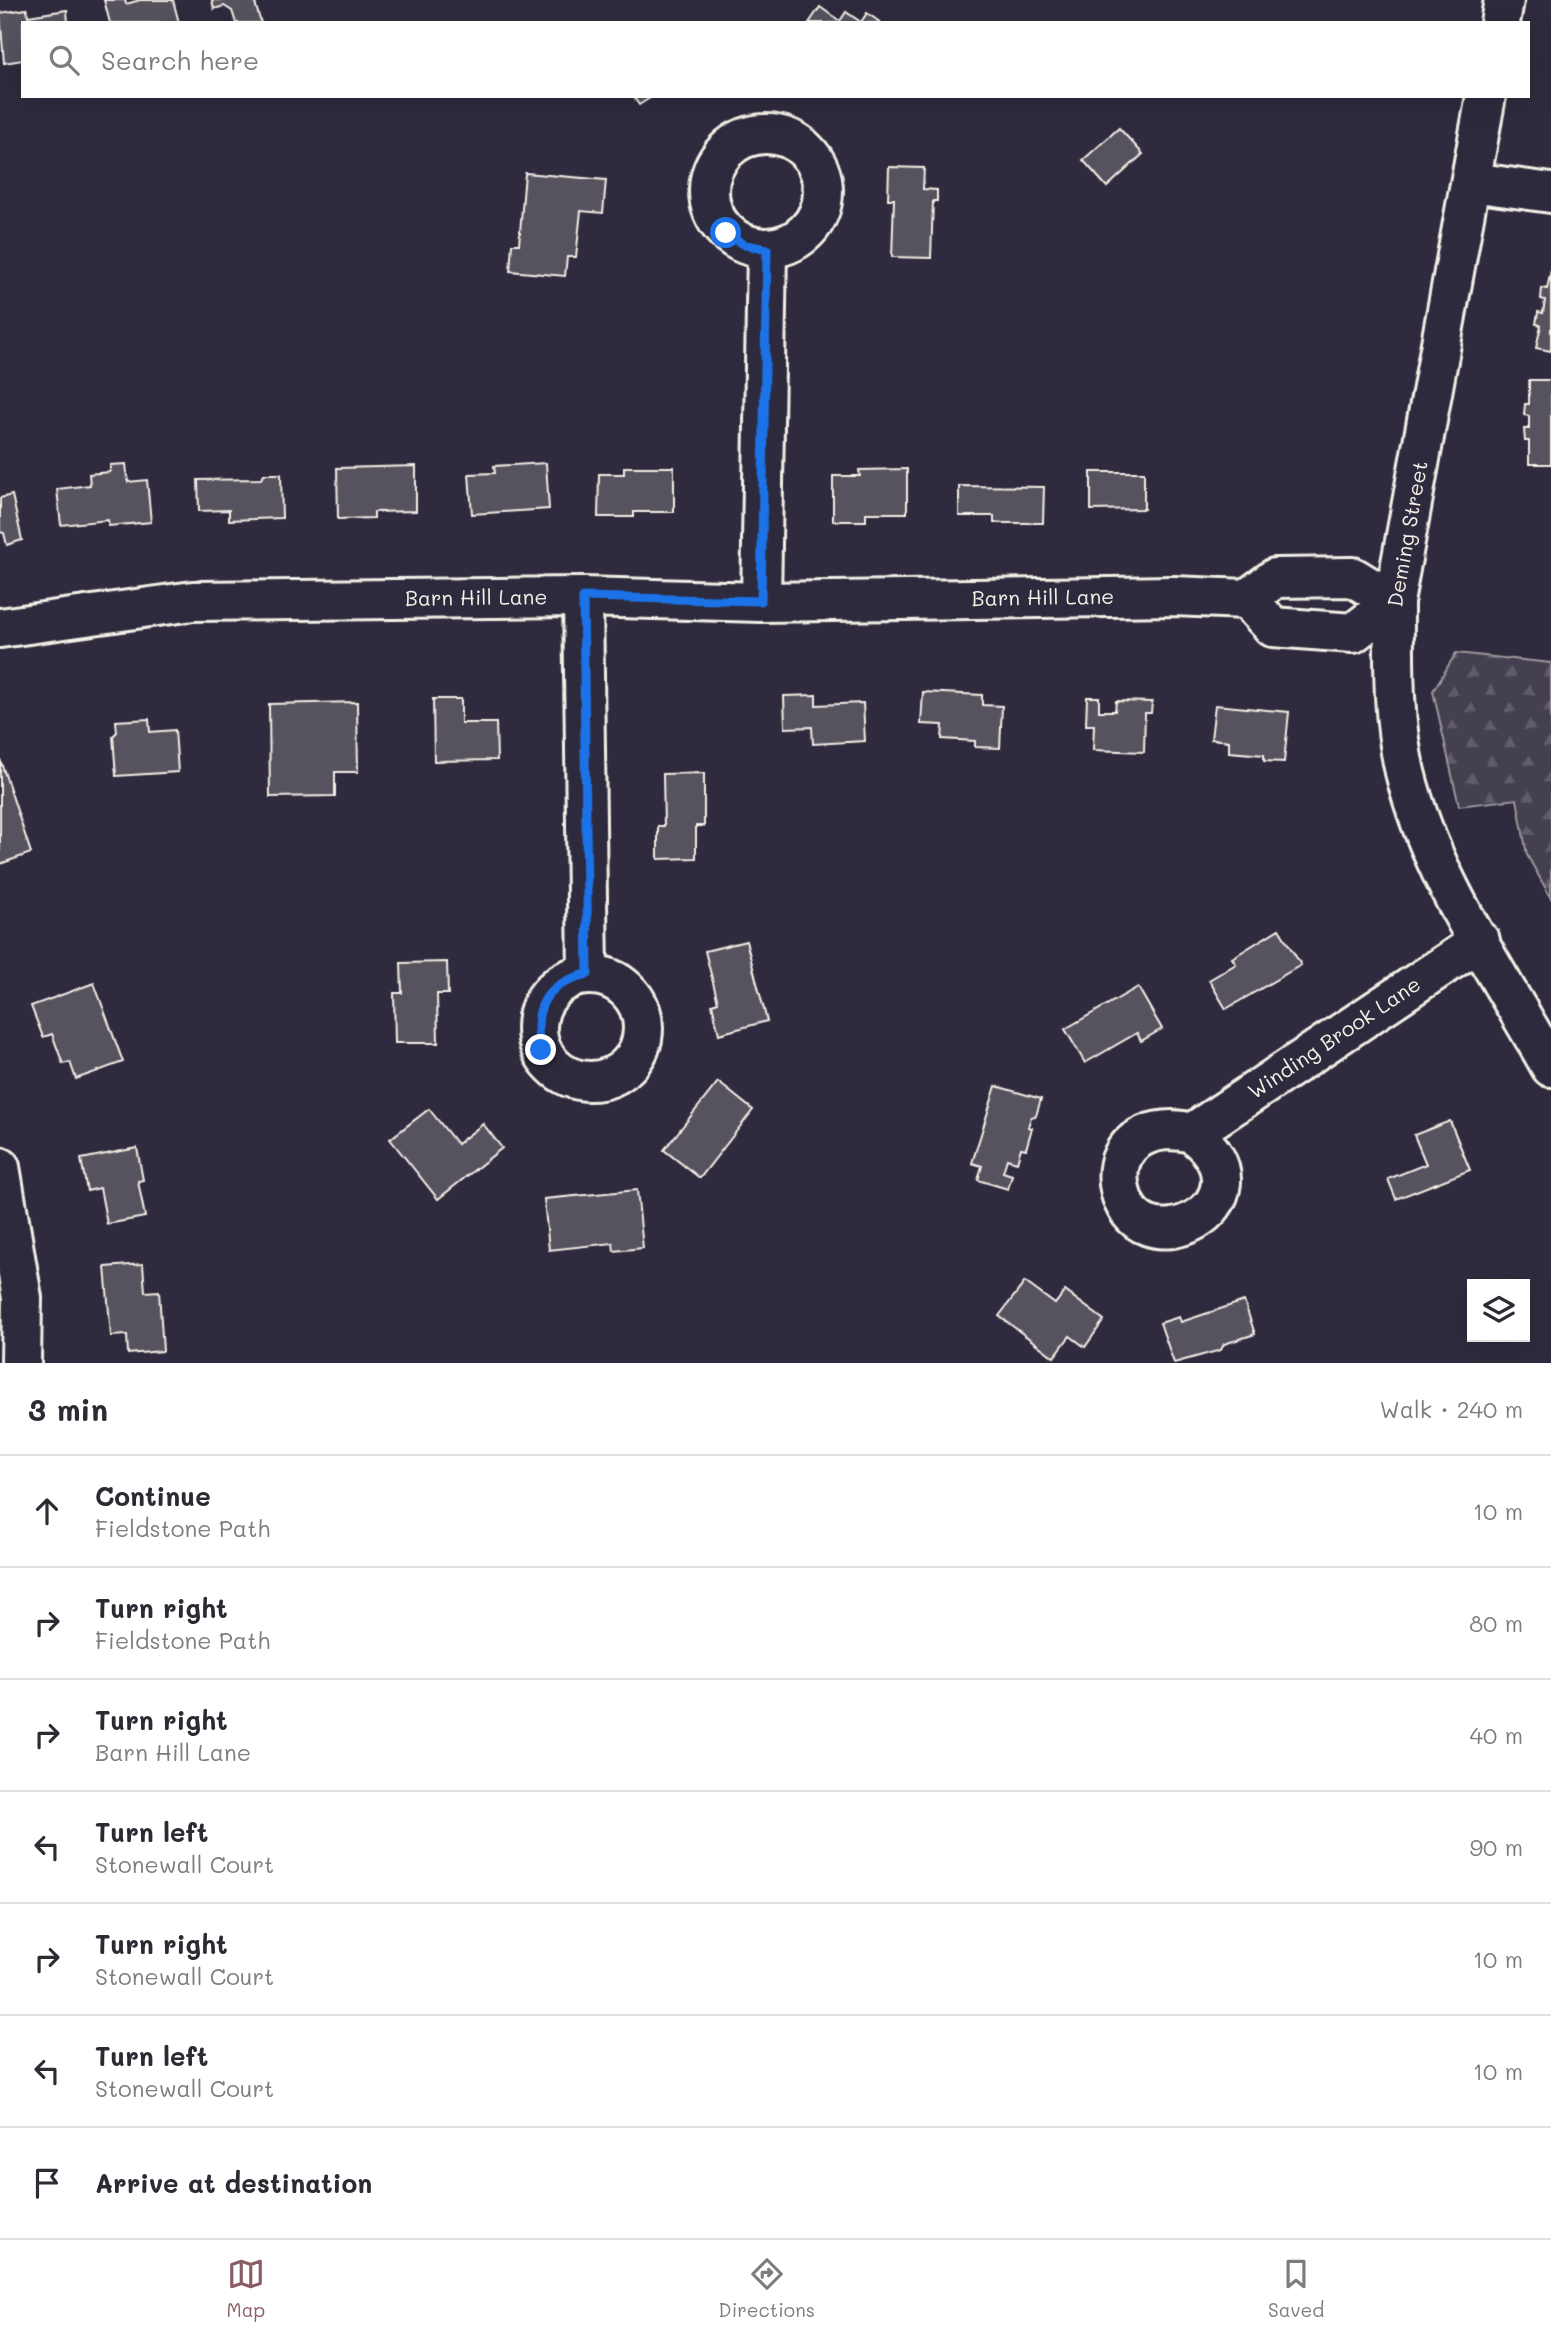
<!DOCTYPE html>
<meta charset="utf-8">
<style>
:root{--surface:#fff;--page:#f7f7f7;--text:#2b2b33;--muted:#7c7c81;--line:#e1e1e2;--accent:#8a5d65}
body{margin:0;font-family:Mali,sans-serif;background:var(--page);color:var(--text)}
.controls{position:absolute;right:21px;bottom:21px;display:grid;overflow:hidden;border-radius:0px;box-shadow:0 7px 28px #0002}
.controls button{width:63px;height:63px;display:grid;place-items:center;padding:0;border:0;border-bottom:2px solid var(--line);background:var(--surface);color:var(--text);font:35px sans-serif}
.stop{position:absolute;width:21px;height:21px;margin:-16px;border:5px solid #1a73e8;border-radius:50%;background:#fff}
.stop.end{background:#1a73e8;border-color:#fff;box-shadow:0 2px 7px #0008}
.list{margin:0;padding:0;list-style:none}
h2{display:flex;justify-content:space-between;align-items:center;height:91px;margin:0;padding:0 28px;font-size:30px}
h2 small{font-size:23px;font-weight:400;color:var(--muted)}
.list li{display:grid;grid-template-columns:46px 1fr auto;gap:21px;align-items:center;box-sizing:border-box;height:112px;padding:0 28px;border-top:2px solid var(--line)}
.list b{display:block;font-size:26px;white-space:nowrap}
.list p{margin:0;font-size:23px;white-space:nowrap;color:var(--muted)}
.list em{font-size:23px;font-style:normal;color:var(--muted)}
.icon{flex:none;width:38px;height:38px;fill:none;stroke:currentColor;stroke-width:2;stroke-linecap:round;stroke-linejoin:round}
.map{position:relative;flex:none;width:1551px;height:1363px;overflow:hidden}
.search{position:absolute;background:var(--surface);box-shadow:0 7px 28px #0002;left:21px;right:21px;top:21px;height:77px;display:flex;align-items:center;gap:18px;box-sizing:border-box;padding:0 24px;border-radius:0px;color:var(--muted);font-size:26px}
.sheet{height:875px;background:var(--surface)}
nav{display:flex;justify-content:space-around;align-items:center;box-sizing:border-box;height:98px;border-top:2px solid var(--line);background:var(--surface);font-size:19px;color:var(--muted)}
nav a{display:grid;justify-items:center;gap:4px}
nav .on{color:var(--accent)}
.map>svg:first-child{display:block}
.forest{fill:url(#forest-firs);stroke:#9c989c;stroke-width:2}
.building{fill:#56525f;stroke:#f4f1e8;stroke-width:2}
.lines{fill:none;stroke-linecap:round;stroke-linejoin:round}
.minor-casing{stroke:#f4f1e8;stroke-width:44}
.minor{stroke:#2f2a3d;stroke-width:38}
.route{stroke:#1a73e8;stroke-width:9}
.labels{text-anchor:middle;stroke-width:6;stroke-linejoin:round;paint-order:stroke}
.street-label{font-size:21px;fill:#f4f1e8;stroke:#2f2a3d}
</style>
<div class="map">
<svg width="1551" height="1363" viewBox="0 0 1551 1363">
<defs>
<pattern id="forest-firs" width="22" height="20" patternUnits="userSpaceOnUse" patternTransform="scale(1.75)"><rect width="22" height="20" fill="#454050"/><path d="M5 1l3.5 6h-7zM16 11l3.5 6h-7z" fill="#605c69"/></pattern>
</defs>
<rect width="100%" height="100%" fill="#2f2a3d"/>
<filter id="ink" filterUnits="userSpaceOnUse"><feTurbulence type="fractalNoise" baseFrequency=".0143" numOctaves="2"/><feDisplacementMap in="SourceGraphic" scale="14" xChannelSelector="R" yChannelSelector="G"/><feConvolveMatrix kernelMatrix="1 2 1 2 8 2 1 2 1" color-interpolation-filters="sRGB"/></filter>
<g filter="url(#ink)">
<path class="forest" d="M1456 653 1551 663V898L1527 855 1517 799 1459 806 1433 691Z"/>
<g class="building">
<path d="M104 0H125L126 4 140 0H173L179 23H110Z"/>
<path d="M212 0H263L255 3 261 23H236L232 11 224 6 214 9Z"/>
<path d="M820 7 840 21 846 12 861 22 867 13 881 23H809Z"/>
<path d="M27 9 28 16 67 10 68 23H23V60L4 63 0 13Z"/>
<path d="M633 96H653L639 105Z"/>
<path d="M1119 128 1143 154 1107 187 1083 160Z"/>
<path d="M889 167 924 168 923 189 937 190V201H933L931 258 892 257 894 199H888Z"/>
<path d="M525 173 606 180 603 213 581 211 576 257H567L565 276 510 271 512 244H519Z"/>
<path d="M1551 270V351L1536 348 1541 325 1536 324 1538 312 1543 313 1545 300 1541 299 1542 288 1547 289Z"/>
<path d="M1529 380H1551V464H1529V441H1525L1524 429H1529V416L1524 415 1525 404H1529Z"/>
<path d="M546 463 549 509 472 514 469 474 495 473 494 466Z"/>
<path d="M126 464 128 482 147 480 151 522 109 526 108 520 61 525 57 489 90 485 89 474 110 472V465Z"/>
<path d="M416 466V511L374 512V518L338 519 337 468Z"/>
<path d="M624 467H674V512H634V517H598L599 474H624Z"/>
<path d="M907 469V513H866V521H833V476H860L859 470Z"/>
<path d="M1091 472H1144V509L1091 510Z"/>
<path d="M264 474H281L282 518 229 520V510L199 511 198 480 261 479Z"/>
<path d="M959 486 1044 487 1043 523H994V516H959Z"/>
<path d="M12 495 22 540 7 545 4 533 0 532V498Z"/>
<path d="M923 692 982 695V705L1002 706 1000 748 975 747V741L942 739 943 725 921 724Z"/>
<path d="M816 695V705L863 703 865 741 813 744 812 727 785 728 784 696Z"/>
<path d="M1087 697H1099V711H1115L1116 701 1152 702 1151 713H1145L1144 752 1093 750 1094 725H1086Z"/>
<path d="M433 699H461V723H496L497 760 434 761Z"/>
<path d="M357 702 358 772H335V796L270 797 269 704Z"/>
<path d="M1215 705 1289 712 1284 762 1264 761V755L1229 752V741L1211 739Z"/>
<path d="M149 719 150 732 175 730 178 772 116 776 113 736 117 732 116 721Z"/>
<path d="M0 759 31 853 0 864Z"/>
<path d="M704 773V826H696V858L658 859V826H664L663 774Z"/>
<path d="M1279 929 1301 965 1226 1009 1209 980 1236 964 1232 958Z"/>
<path d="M746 941 767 1021 719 1034 712 1004 718 1002 705 951Z"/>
<path d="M447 962 448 994H437L438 1043H395L394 993H402L401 963Z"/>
<path d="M94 983 123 1062 76 1079 70 1062 63 1064 52 1034 43 1037 31 1006Z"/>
<path d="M1138 987 1162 1029 1141 1041 1137 1033 1085 1063 1065 1029Z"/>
<path d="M718 1082 753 1110 700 1178 664 1150Z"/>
<path d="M996 1086 1041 1099 1036 1116 1031 1117 1028 1127 1032 1128 1026 1149 1021 1148 1017 1162 1007 1159 1003 1172 1012 1175 1008 1189 978 1180 982 1166 972 1163Z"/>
<path d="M429 1109 457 1144 483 1124 502 1148 438 1199 390 1139Z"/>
<path d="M1450 1121 1470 1170 1396 1199 1388 1179 1426 1164 1414 1135Z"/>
<path d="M137 1148 143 1180 138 1181 145 1217 107 1224 100 1188 87 1191 81 1159Z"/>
<path d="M637 1190 643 1248 614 1251 613 1243 549 1250 544 1199Z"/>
<path d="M143 1264 145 1292 159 1291 163 1351 128 1354 127 1335 111 1336 105 1267Z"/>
<path d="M1025 1282 1055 1304 1065 1291 1104 1320 1085 1347 1070 1336 1054 1357 999 1316Z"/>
<path d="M1244 1301 1255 1334 1224 1344 1221 1350 1174 1363 1160 1323 1179 1317 1181 1322Z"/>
</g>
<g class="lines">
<g class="minor-casing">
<g id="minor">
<path d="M1500 23 1504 0"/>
<path d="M1486 96 1394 602C1394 658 1392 717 1405 772 1431 878 1498 972 1551 1067"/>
<circle cx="766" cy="191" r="57"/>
<path d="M1471 182 1551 193"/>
<path d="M583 597 588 974"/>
<path d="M761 602 767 249"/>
<path id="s1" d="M0 628 193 601 583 597 761 602 1173 596 1247 599 1275 578 1353 577 1394 602 1353 633 1273 627 1247 599"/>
<circle cx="590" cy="1028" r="53"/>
<path id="s2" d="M1192 1133C1283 1203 1132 1279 1119 1184 1113 1139 1156 1123 1192 1133L1480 941"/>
<path d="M0 1167 22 1298 21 1363"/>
</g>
</g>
<use href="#minor" class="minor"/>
</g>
</g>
<g class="lines" filter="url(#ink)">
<path class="route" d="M541 1050C531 1008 546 983 588 974L583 597 761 601 767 249 745 245 726 233"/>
</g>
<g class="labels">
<g class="street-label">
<text transform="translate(1408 534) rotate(-80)" y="7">Deming Street</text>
<text dy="7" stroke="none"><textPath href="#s1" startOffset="478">Barn Hill Lane</textPath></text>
<text dy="7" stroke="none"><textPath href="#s1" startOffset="1045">Barn Hill Lane</textPath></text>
<text dy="7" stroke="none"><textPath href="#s2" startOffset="488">Winding Brook Lane</textPath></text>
</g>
</g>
</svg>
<div class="controls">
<button><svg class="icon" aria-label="layers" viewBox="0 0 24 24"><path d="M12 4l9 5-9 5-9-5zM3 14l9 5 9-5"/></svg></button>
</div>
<div class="stop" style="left:726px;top:233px"></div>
<div class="stop end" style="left:541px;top:1050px"></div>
<div class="search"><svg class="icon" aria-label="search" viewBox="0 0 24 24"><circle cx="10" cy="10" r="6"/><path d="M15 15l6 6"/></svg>Search here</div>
</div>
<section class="sheet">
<h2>3 min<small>Walk · 240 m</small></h2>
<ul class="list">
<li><svg class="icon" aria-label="ahead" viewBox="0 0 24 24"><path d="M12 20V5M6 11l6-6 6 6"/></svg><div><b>Continue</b><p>Fieldstone Path</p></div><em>10 m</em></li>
<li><svg class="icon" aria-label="right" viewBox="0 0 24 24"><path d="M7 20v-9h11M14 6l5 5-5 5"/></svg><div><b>Turn right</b><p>Fieldstone Path</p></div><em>80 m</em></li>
<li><svg class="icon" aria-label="right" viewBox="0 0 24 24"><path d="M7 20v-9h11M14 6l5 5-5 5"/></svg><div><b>Turn right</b><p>Barn Hill Lane</p></div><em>40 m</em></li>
<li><svg class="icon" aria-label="left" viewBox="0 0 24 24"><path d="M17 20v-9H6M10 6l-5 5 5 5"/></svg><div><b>Turn left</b><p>Stonewall Court</p></div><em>90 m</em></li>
<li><svg class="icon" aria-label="right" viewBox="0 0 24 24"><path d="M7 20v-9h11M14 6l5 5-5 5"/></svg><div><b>Turn right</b><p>Stonewall Court</p></div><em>10 m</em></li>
<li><svg class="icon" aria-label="left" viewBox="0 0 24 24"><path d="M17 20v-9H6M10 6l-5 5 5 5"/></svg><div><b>Turn left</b><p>Stonewall Court</p></div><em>10 m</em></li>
<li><svg class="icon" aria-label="arrive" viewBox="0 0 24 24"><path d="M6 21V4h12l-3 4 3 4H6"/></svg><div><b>Arrive at destination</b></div></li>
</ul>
</section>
<nav>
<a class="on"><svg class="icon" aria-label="map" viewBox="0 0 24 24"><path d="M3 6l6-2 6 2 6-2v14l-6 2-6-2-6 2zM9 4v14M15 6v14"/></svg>Map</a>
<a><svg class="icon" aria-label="directions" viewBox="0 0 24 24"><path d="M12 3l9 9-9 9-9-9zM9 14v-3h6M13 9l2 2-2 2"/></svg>Directions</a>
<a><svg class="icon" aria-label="saved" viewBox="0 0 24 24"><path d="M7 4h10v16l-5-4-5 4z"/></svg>Saved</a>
</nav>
